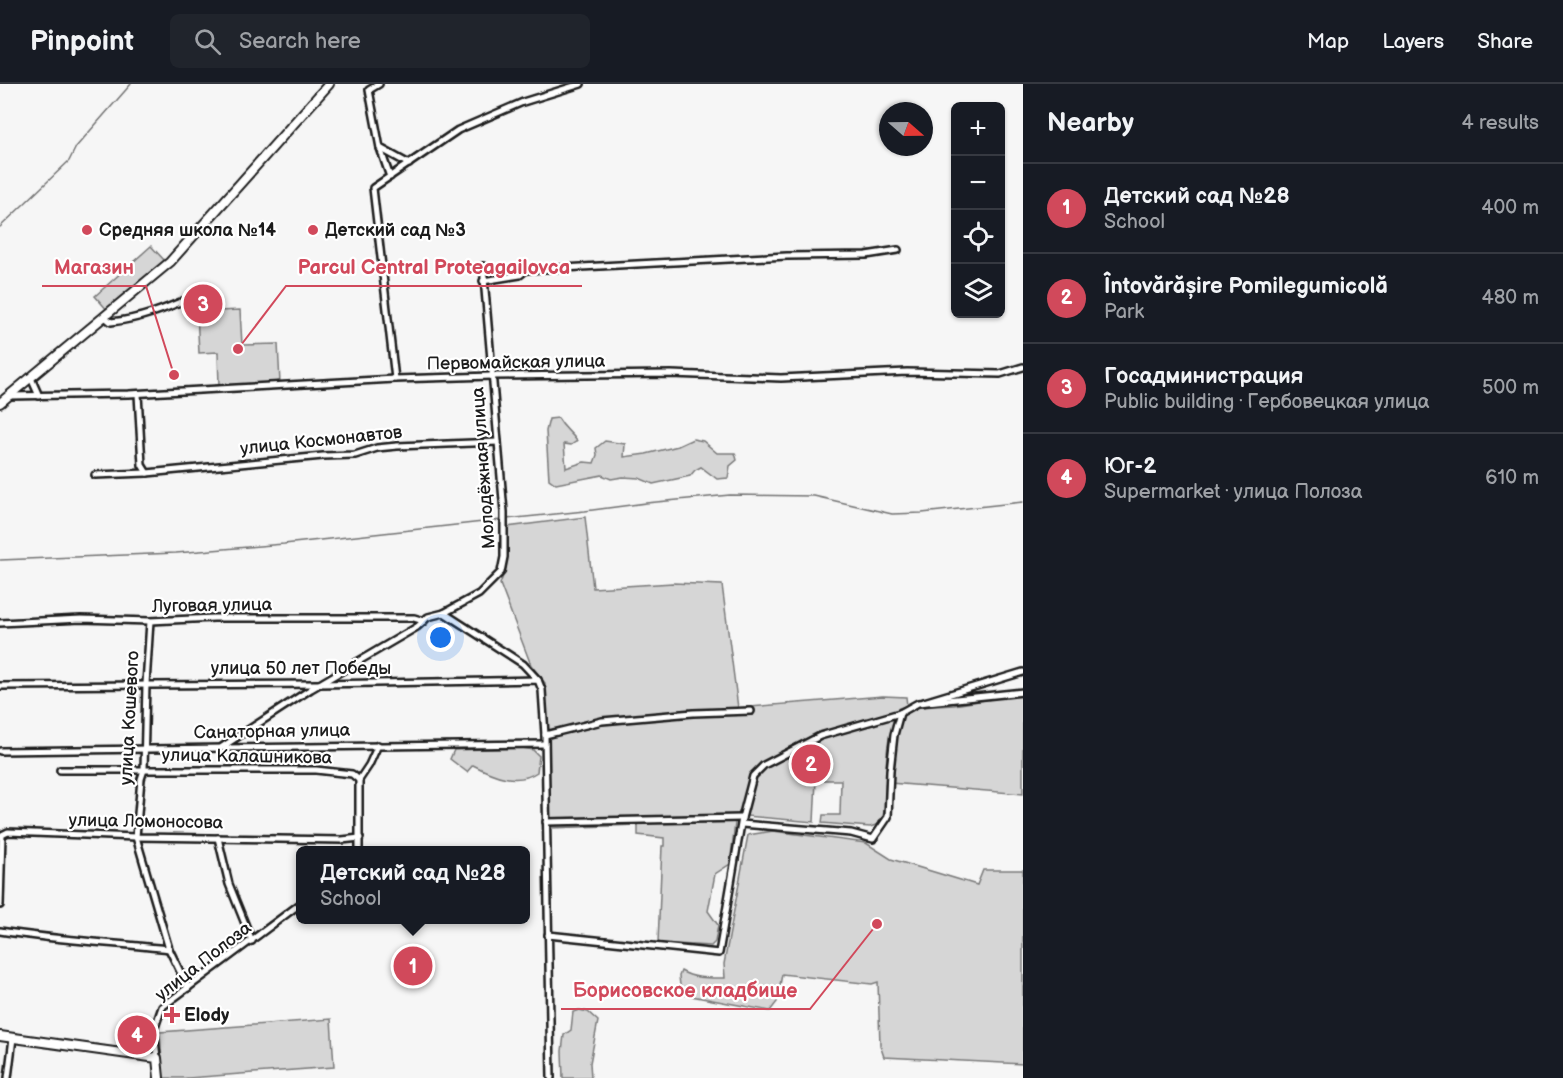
<!DOCTYPE html>
<meta charset="utf-8">
<style>
:root{--surface:#171b24;--page:#20242c;--text:#f1f3f6;--muted:#9ea1a6;--line:#363941;--accent:#d1495b}
body{margin:0;font-family:"Balsamiq Sans",sans-serif;background:var(--page);color:var(--text)}
.controls{position:absolute;right:18px;top:18px;display:grid;overflow:hidden;border-radius:9px;box-shadow:0 2px 4px #0004}
.controls button{width:54px;height:54px;display:grid;place-items:center;padding:0;border:0;border-bottom:2px solid var(--line);background:var(--surface);color:var(--text);font:30px sans-serif}
.compass{position:absolute;left:879px;top:18px;width:54px;height:54px;border-radius:50%;background:var(--surface);box-shadow:0 2px 4px #0004;rotate:110deg}
.you{position:absolute;left:441px;top:554px;width:21px;height:21px;margin:-15px;border:4px solid #fff;border-radius:50%;background:#1a73e8;box-shadow:0 0 0 9px #1a73e833}
.badge{display:grid;place-items:center;width:39px;height:39px;border-radius:50%;background:var(--accent);color:#fff;font-size:20px;font-weight:700}
.pin{position:absolute;translate:-50% -50%;border:3px solid #fff;box-shadow:0 2px 6px #0006}
.popup{position:absolute;left:296px;top:762px;width:234px;height:78px;box-sizing:border-box;display:grid;place-content:center;border-radius:9px;background:var(--surface);filter:drop-shadow(0 2px 4px #0005);font-size:20px;white-space:nowrap;color:var(--muted)}
.popup b{font-size:22px;color:var(--text)}
.popup::after{content:'';position:absolute;left:50%;top:100%;margin-left:-12px;border:12px solid transparent;border-top-color:var(--surface)}
.list{margin:0;padding:0;list-style:none}
h2{display:flex;justify-content:space-between;align-items:center;height:78px;margin:0;padding:0 24px;font-size:26px}
h2 small{font-size:20px;font-weight:400;color:var(--muted)}
.list li{display:grid;grid-template-columns:39px 1fr auto;gap:18px;align-items:center;box-sizing:border-box;height:90px;padding:0 24px;border-top:2px solid var(--line)}
.list b{display:block;font-size:22px;white-space:nowrap}
.list p{margin:0;font-size:20px;white-space:nowrap;color:var(--muted)}
.list em{font-size:20px;font-style:normal;color:var(--muted)}
.icon{flex:none;width:33px;height:33px;fill:none;stroke:currentColor;stroke-width:2;stroke-linecap:round;stroke-linejoin:round}
.map{position:relative;flex:none;width:1023px;height:994px;overflow:hidden}
header{display:flex;align-items:center;gap:36px;box-sizing:border-box;height:84px;padding:0 30px;background:var(--surface);border-bottom:2px solid var(--line)}
header strong{font-size:28px}
nav{display:flex;gap:33px;margin-inline-start:auto;font-size:21px}
.search{width:420px;height:54px;background:var(--page);display:flex;align-items:center;gap:15px;box-sizing:border-box;padding:0 21px;border-radius:9px;color:var(--muted);font-size:22px}
main{display:flex}
aside{flex:1;background:var(--surface)}
.map>svg:first-child{display:block}
.green{fill:#d6d6d6;stroke:#797979;stroke-width:1.5}
.lines{fill:none;stroke-linecap:round;stroke-linejoin:round}
.stream{stroke:#727272;stroke-width:1.5}
.street-casing{stroke:#1c1c1c;stroke-width:10}
.secondary-casing{stroke:#1c1c1c;stroke-width:12}
.street{stroke:#fff;stroke-width:5}
.secondary{stroke:#fff;stroke-width:8}
.poi-dot{fill:#d1495b;stroke:#fff;stroke-width:2}
.labels{text-anchor:middle;stroke-width:4.5;stroke-linejoin:round;paint-order:stroke}
.poi-label{font-size:18px;font-weight:bold;fill:#1c1c1c;stroke:#fff;text-anchor:start}
.street-label{font-size:18px;fill:#1c1c1c;stroke:#fff}
.leader{fill:none;stroke:#d1495b;stroke-width:2}
.callout-dot{fill:#d1495b;stroke:#fff;stroke-width:2}
.callout-label{font-size:20px;text-anchor:middle;font-weight:bold;fill:#d1495b;stroke:#fff;stroke-width:4.5;stroke-linejoin:round;paint-order:stroke}
</style>
<header>
<strong>Pinpoint</strong>
<div class="search"><svg class="icon" aria-label="search" viewBox="0 0 24 24"><circle cx="10" cy="10" r="6"/><path d="M15 15l6 6"/></svg>Search here</div>
<nav><a>Map</a><a>Layers</a><a>Share</a></nav>
</header>
<main>
<div class="map">
<svg width="1023" height="994" viewBox="0 0 1023 994">
<rect width="100%" height="100%" fill="#f6f6f6"/>
<filter id="ink" filterUnits="userSpaceOnUse"><feTurbulence type="fractalNoise" baseFrequency=".0167" numOctaves="2"/><feDisplacementMap in="SourceGraphic" scale="12" xChannelSelector="R" yChannelSelector="G"/><feConvolveMatrix kernelMatrix="1 2 1 2 8 2 1 2 1" color-interpolation-filters="sRGB"/></filter>
<g filter="url(#ink)">
<g class="green">
<path d="M151 162 165 177 108 227 95 212Z"/>
<path d="M240 226 242 261 278 260 280 299 219 302 218 268 199 269 197 228Z"/>
<path d="M558 334C565 346 570 347 577 357L571 361 564 360 566 384 584 378 594 379 597 371 596 364 605 357 625 360 624 373 646 370 678 362 693 355 703 357 717 369H735L737 376 730 382 728 394 717 395 701 383 695 386 690 392 653 400 639 394 623 393 611 395 602 391 556 400 549 395 546 347 549 335Z"/>
<path d="M585 433 593 504 673 499 722 501 738 624 883 612 906 613 907 622 899 624C884 649 886 695 885 724L883 732 876 741 870 743 822 739 823 731H840L841 696H816L814 738 736 731 730 780 715 790 708 827 718 841 715 858 711 862 658 859 662 762H664V754L638 751V741L551 744 545 599 531 581 500 500 506 484 507 443Z"/>
<path d="M1023 610V710L890 699 898 636 908 626 919 623 954 621Z"/>
<path d="M522 664 533 666 539 672 537 688C517 702 492 691 473 681L467 688 450 675 454 666Z"/>
<path d="M773 747 866 759 891 775 977 801 983 786H1023V980L884 973 880 961 878 898 872 900 782 890 777 918 770 927 681 910 679 892 681 887C694 895 710 894 725 894L724 880 748 751Z"/>
<path d="M579 926 588 928 598 937 590 979 591 994H563L562 967 564 951 571 946 573 928Z"/>
<path d="M331 935 334 983 188 994H163L160 948Z"/>
</g>
<g class="lines">
<g class="stream">
<path d="M0 143 69 77 76 63 131 0"/>
<path d="M506 435 585 427 646 419 730 411 814 412 892 430 922 429 1023 418"/>
<path d="M0 476 176 469 284 460 501 436"/>
</g>
<g class="street-casing">
<g id="street">
<path d="M379 0 369 6 380 64 390 93"/>
<path d="M380 64 409 80"/>
<path d="M483 197 520 191 526 186 787 172 866 171 898 166"/>
<path d="M105 233 111 238C140 235 165 225 192 213"/>
<path d="M31 294 39 312"/>
<path d="M395 295 373 104 458 46 523 18 581 0"/>
<path d="M138 310 142 381 147 389 323 372 355 371 377 364 397 362 498 358"/>
<path d="M9 312 129 310 395 295 492 292 671 290 781 294 907 288 1000 290 1023 283"/>
<path d="M95 391 147 389"/>
<path d="M444 529 523 580 538 596"/>
<path d="M150 537 146 600 144 686 141 695 136 753 169 865 188 904"/>
<path d="M0 539 81 535 150 537 214 534H414L424 537"/>
<path d="M0 602 319 600 538 596 542 606 545 651 551 994"/>
<path d="M924 618 1023 588"/>
<path d="M545 651 602 637 693 629 751 627"/>
<path d="M222 663 311 605 417 543 428 533 444 529 479 510 501 488 504 473V428L483 182"/>
<path d="M0 667 545 660"/>
<path d="M60 686H316L352 690 359 696"/>
<path d="M546 738 742 734"/>
<path d="M742 740 851 749 873 755 888 733 890 687 894 651 900 629 918 619 1023 608"/>
<path d="M218 754 229 800 252 857"/>
<path d="M359 766V696L369 681 378 661"/>
<path d="M0 821 2 751 8 748 136 753 342 756 360 754"/>
<path d="M0 847C56 856 113 859 169 865"/>
<path d="M548 851 719 869 742 734 753 692 764 681 820 652 900 629"/>
<path d="M157 974 154 946 162 923 300 820"/>
<path d="M8 994 13 954"/>
</g>
</g>
<g class="secondary-casing">
<g id="secondary">
<path d="M0 319 170 178 329 0"/>
<path d="M0 952 157 974 159 994"/>
</g>
</g>
<use href="#street" class="street"/>
<use href="#secondary" class="secondary"/>
</g>
</g>
<g class="poi-dot">
<circle cx="87" cy="146" r="6"/>
<circle cx="313" cy="146" r="6"/>
<path d="M169 922h6v6h6v6h-6v6h-6v-6h-6v-6h6z"/>
</g>
<g class="labels">
<g class="poi-label">
<text x="99" y="152">Средняя школа №14</text>
<text x="325" y="152">Детский сад №3</text>
<text x="184" y="937">Elody</text>
</g>
<g class="street-label">
<text transform="translate(516 278) rotate(-1)" y="6">Первомайская улица</text>
<text transform="translate(321 356) rotate(-6)" y="6">улица Космонавтов</text>
<text transform="translate(483 384) rotate(-94)" y="6">Молодёжная улица</text>
<text transform="translate(212 521) rotate(-1)" y="6">Луговая улица</text>
<text x="301" y="590">улица 50 лет Победы</text>
<text transform="translate(129 634) rotate(-87)" y="6">улица Кошевого</text>
<text transform="translate(272 647) rotate(-1)" y="6">Санаторная улица</text>
<text transform="translate(247 672) rotate(1)" y="6">улица Калашникова</text>
<text transform="translate(146 737) rotate(1)" y="6">улица Ломоносова</text>
<text transform="translate(203 877) rotate(-38)" y="6">улица Полоза</text>
</g>
</g>
<path class="leader" d="M238 265L286 202H582M174 291L146 202H42M877 840L810 925H561"/>
<g class="callout-dot">
<circle cx="238" cy="265" r="6"/>
<circle cx="174" cy="291" r="6"/>
<circle cx="877" cy="840" r="6"/>
</g>
<g class="callout-label">
<text x="434" y="190">Parcul Central Proteagailovca</text>
<text x="94" y="190">Магазин</text>
<text x="685" y="913">Борисовское кладбище</text>
</g>
</svg>
<div class="controls">
<button>+</button>
<button>−</button>
<button><svg class="icon" aria-label="locate" viewBox="0 0 24 24"><circle cx="12" cy="12" r="6"/><path d="M12 2v4M12 18v4M2 12h4M18 12h4"/></svg></button>
<button><svg class="icon" aria-label="layers" viewBox="0 0 24 24"><path d="M12 4l9 5-9 5-9-5zM3 14l9 5 9-5"/></svg></button>
</div>
<svg class="compass" viewBox="-18 -18 36 36"><path d="M0-13l5 13h-10z" fill="#e53935"/><path d="M0 13l5-13h-10z" fill="#9ea1a6"/></svg>
<div class="you"></div>
<div class="pin badge" style="left:413px;top:882px">1</div>
<div class="popup"><b>Детский сад №28</b>School</div>
<div class="pin badge" style="left:811px;top:680px">2</div>
<div class="pin badge" style="left:203px;top:220px">3</div>
<div class="pin badge" style="left:137px;top:951px">4</div>
</div>
<aside>
<h2>Nearby<small>4 results</small></h2>
<ul class="list">
<li><span class="badge">1</span><div><b>Детский сад №28</b><p>School</p></div><em>400 m</em></li>
<li><span class="badge">2</span><div><b>Întovărășire Pomilegumicolă</b><p>Park</p></div><em>480 m</em></li>
<li><span class="badge">3</span><div><b>Госадминистрация</b><p>Public building · Гербовецкая улица</p></div><em>500 m</em></li>
<li><span class="badge">4</span><div><b>Юг-2</b><p>Supermarket · улица Полоза</p></div><em>610 m</em></li>
</ul>
</aside>
</main>
